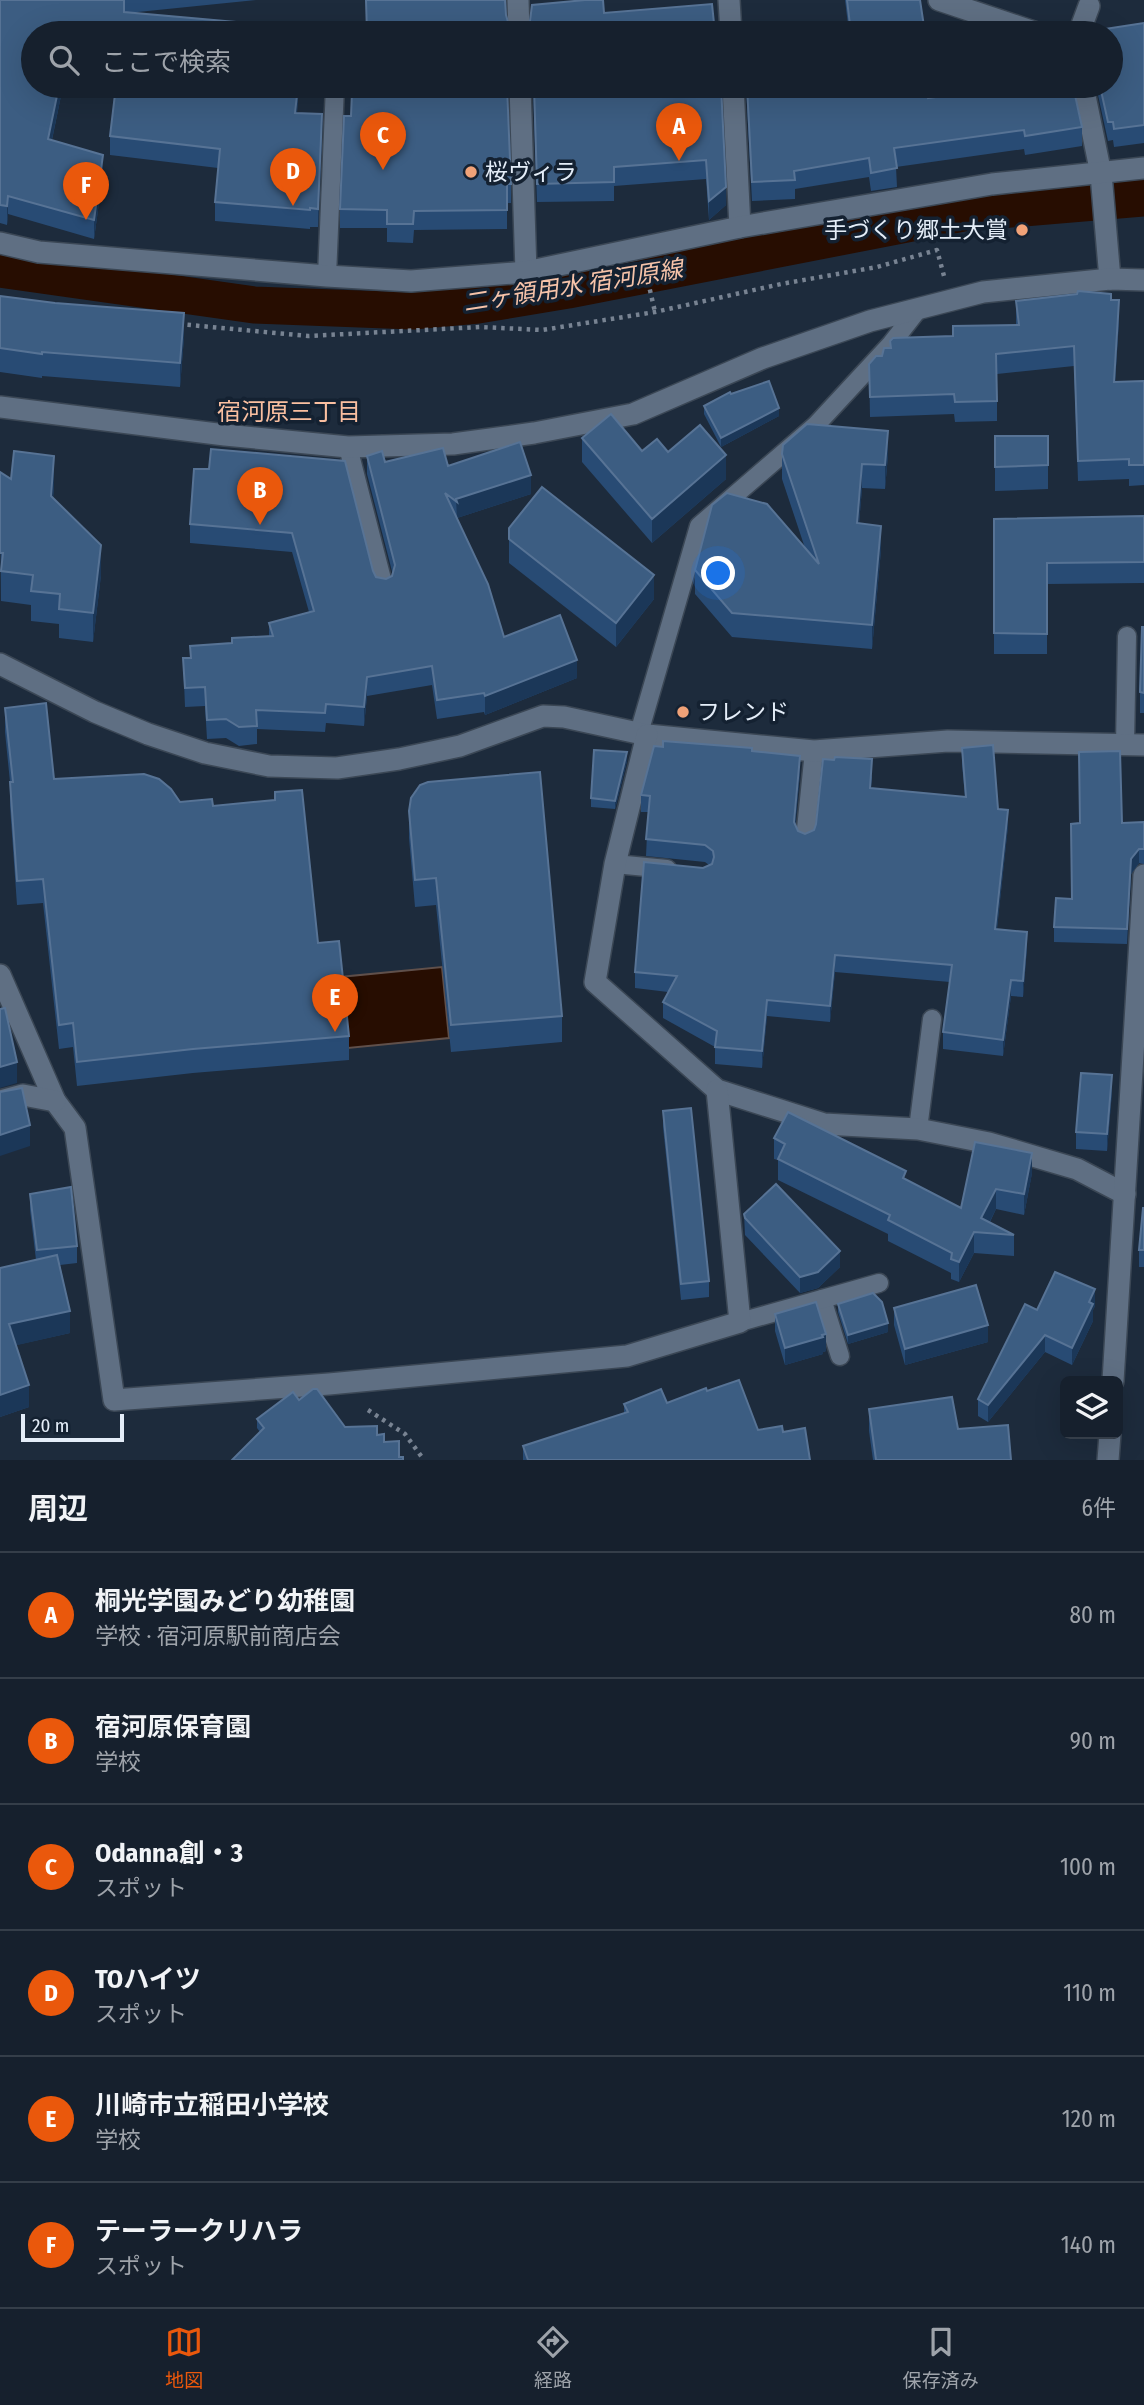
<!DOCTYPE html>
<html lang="ja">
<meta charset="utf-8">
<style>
:root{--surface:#16202d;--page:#232d39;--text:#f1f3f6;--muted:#9ea3aa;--line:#353e49;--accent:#ea580c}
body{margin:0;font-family:"Fira Sans Condensed","Noto Sans JP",sans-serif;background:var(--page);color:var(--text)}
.controls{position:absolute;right:21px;bottom:21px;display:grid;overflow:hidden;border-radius:10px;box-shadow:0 7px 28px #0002}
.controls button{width:63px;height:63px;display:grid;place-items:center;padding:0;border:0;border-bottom:2px solid var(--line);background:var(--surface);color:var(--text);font:35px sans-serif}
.scale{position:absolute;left:21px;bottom:18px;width:103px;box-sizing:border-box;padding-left:7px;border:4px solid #e4edf8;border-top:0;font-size:19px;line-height:24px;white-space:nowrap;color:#e4edf8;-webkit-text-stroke:5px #142131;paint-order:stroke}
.you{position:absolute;left:719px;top:574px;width:24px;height:24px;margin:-18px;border:5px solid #fff;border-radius:50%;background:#1a73e8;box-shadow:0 0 0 10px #1a73e833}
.badge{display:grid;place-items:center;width:46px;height:46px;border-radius:50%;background:var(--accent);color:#fff;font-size:23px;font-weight:700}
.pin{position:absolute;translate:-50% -58px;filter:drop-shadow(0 2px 4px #0008)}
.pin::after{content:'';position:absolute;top:37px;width:24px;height:21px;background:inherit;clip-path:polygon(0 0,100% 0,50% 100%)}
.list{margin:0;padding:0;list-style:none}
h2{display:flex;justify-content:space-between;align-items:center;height:91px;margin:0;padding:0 28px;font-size:30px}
h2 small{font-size:23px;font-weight:400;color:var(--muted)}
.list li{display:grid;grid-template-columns:46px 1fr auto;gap:21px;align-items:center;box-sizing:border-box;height:126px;padding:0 28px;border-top:2px solid var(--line)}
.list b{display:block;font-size:26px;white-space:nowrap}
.list p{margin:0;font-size:23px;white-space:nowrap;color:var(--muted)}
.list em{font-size:23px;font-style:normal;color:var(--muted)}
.icon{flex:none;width:38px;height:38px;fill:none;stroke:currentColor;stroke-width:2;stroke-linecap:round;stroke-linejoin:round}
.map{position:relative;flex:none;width:1144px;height:1460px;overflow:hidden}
.search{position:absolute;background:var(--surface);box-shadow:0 7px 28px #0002;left:21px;right:21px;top:21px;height:77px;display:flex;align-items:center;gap:18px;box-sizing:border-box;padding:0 24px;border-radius:38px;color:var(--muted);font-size:26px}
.sheet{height:847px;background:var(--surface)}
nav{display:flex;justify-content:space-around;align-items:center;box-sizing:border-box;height:98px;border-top:2px solid var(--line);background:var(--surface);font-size:19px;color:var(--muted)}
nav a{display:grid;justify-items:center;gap:4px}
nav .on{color:var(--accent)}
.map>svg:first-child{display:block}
.water{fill:#270d01;stroke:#60504b;stroke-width:2}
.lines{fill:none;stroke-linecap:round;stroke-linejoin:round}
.canal{stroke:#270d01;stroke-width:37}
.service-casing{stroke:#3b4755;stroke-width:21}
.minor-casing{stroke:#3b4755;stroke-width:24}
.path{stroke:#788392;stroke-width:4.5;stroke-dasharray:3.5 5;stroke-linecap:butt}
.service{stroke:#5f6f83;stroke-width:18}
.minor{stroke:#5f6f83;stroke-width:21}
.wall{fill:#284b74}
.shaded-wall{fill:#1b3758}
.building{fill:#3c5d82;stroke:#577395;stroke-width:2}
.poi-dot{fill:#f0a278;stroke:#142131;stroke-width:2.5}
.labels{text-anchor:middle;stroke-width:7;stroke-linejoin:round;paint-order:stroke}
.poi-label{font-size:23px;fill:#e4edf8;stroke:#142131;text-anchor:start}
.water-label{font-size:24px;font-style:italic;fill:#f6c3a9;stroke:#142131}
.neighbourhood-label{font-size:24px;fill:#fabfa0;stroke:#142131}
</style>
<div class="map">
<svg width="1144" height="1460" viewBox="0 0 1144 1460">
<rect width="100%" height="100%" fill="#1d2b3c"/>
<path class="water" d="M442 967 449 1038 348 1048 340 977Z"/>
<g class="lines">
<path class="canal" d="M0 269 254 305 413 311 478 305 568 290 963 213 1144 198"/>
<g class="service-casing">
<g id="service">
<path d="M327 276 335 86"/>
<path d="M348 447 384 587"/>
<path d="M639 733 699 526 816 425 891 344 919 308"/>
<path d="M1125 745 1127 636"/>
<path d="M805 839 814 751"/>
<path d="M615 864 667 869"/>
<path d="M918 1129 932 1019"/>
<path d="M822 1299 840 1356"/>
<path d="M740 1322 879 1283"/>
</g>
</g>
<g class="minor-casing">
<g id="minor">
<path d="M518 0 519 33"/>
<path d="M729 0 731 33"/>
<path d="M939 0 1037 33"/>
<path d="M1079 33 1089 6"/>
<path d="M520 86 526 272"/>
<path d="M733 86 740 227"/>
<path d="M1083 86 1101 174 1110 279"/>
<path d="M0 243 39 252 327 276 411 281 526 272 740 227 992 184 1144 168"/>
<path d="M0 407 225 435 348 447 453 444 534 433 633 414 763 358 870 321 983 292 1110 279 1144 280"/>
<path d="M0 664 95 712 148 734 205 753 269 766 337 768 399 759 460 746 543 716 564 717 647 735 814 751 948 741 1144 745"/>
<path d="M647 735 615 864 595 982 717 1090 824 1124 918 1129 989 1143 1077 1169 1125 1194"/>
<path d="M0 975 55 1101 75 1128 114 1400 329 1384 627 1356 740 1322 717 1090"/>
<path d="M0 1101 23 1095 55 1101"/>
<path d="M1113 1381 1144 875"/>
<path d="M1108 1460 1110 1434"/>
</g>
</g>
<g class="path">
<path d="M646 273 655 312"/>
<path d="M179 324 308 336 480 327 542 330 655 312 781 284 877 267 937 250 944 276"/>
<path d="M368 1410 405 1434 424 1460"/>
</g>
<use href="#service" class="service"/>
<use href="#minor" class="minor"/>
</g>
<g class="wall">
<path d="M0 0H256L128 13 33 33V86H299L297 113 322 133 318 227H310V229L215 221V202L218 168 110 155V136L114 98 62 91 52 140 103 174 94 239 8 214 7 225 0 223Z"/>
<path d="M845 0H920L925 33H849Z"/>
<path d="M1144 23V143L1114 147 1113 140 1108 141 1096 86H1111Z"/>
<path d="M533 86H721L726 205 709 220 706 179 614 186V201L537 202Z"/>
<path d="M746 86H926L928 98 1082 127V146L1025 155 1024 149 896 167 897 187 871 191 869 177 795 189V199L752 201Z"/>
<path d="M387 93 511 184V203H507V229L414 230 413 243 387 242V228H340V209L351 116Z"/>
<path d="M0 296 184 337 180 387 42 376V378L0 372Z"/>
<path d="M1111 300 1119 321 1115 382 1144 381V485L1129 486V479L1078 481 1074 366 997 374V421L955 422 954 414 870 417 869 364 882 356 890 348 1016 325V301Z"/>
<path d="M704 406 779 416 721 447 704 414Z"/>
<path d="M995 436H1048V489L995 491Z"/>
<path d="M582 438 642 451 668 452 726 479 652 543 582 462Z"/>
<path d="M782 454 888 455 885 489 862 488 859 524 881 550 872 649 732 637 695 594V570L805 548 782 479Z"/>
<path d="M367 456 385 462 448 466 531 494 457 518 504 637 577 678 485 715 484 712 437 719 432 685 367 696 364 726 326 723 325 732 257 729V744L239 746 226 738 207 739 205 706 185 707 183 658H190L232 643 269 636V623L309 612 292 552 190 543V524L194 469 373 571 376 577 386 579 393 575 367 474Z"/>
<path d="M0 472 11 479 54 486 53 498 101 575 93 642 59 638V624L31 621V605L1 601Z"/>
<path d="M1144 516V583L1047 584V654H994V519Z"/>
<path d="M509 528 654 599 616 647 509 563Z"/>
<path d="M1144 627V713H1140V692Z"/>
<path d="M5 708 54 779 180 802 213 806 275 800V792L318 943 349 1036V1060L193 1073 77 1086 73 1047 59 1049 43 903 17 905 10 806V782L5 732Z"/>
<path d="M962 748 1008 826 997 929 1027 948 1023 997 1011 996 1003 1056 943 1049V1032L950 982 835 972 830 1022 767 1016 762 1068 715 1064V1047L663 1018V1002L668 992 635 988V972L703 868 709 865 705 862 646 856 648 812H641V795L752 751 800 773 795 825 798 831 805 834 814 830 872 776 871 788 965 797 962 764Z"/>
<path d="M627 761 615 809 591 807V798Z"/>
<path d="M409 811 562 1016V1042L451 1052 436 905 415 907 409 838Z"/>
<path d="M1144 822V864L1139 863 1131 874 1127 944 1054 942V927L1071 899 1122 823Z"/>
<path d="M1112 1092 1107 1151 1076 1149V1132Z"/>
<path d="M663 1111 709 1281V1297L681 1300 663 1127Z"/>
<path d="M774 1138 906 1180 961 1208 975 1142 1032 1173 1024 1215 996 1209 990 1222 1014 1235V1256L974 1253 959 1282 951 1279V1273L888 1241V1234L778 1180V1160L774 1159Z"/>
<path d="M71 1187 77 1246V1263L60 1265 70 1311V1333L16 1345 29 1385V1407L0 1417V1268L36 1260 30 1210V1194Z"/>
<path d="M1144 1208V1267H1139V1250Z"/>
<path d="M744 1214 840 1267 818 1288 800 1293 745 1235Z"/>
<path d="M838 1304 888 1332 848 1344 838 1312Z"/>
<path d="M1095 1306 1093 1310V1321L1072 1365 1045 1352 988 1422 978 1416V1399L1037 1310Z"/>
<path d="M894 1308 988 1342 905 1365 894 1325Z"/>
<path d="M775 1314 826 1351 823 1352V1354L785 1365 775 1331Z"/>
<path d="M707 1391 758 1430 783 1432 810 1460H523V1446L624 1413V1404L667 1403Z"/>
<path d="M299 1400 345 1427 377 1435 399 1457 260 1432 257 1428V1419Z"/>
<path d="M869 1409 958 1429 1011 1460H873L869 1431Z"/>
</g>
<g class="shaded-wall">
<path d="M59 86H62V91L48 158V139Z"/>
<path d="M298 86H299L295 132V113Z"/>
<path d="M322 114V133L318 227V209Z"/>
<path d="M103 155V174L94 239V220Z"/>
<path d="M726 187V205L709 220V201Z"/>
<path d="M8 196V214L7 225V206Z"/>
<path d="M1119 300V321L1114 402V382Z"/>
<path d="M184 313V337L180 387V363Z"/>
<path d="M779 408V416L721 447V438Z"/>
<path d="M888 431V455L885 489V465Z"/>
<path d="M726 455V479L652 543V519Z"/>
<path d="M54 456V486L51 526V496Z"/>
<path d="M862 464V488L857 548V523Z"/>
<path d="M531 475V494L457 518 456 499Z"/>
<path d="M881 526V550L872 649V625Z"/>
<path d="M101 545V575L93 642V613Z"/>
<path d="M654 575V599L616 647V623Z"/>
<path d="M577 660V678L485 715V696Z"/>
<path d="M367 677V696L364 726V707Z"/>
<path d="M627 752V761L615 809V801Z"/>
<path d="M800 756V773L794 839V822Z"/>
<path d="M1008 810V826L995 945V929Z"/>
<path d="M1139 849V863L1131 874 1127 944 1131 859Z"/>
<path d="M1027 932V948L1023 997V981Z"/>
<path d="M835 955V972L830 1022V1006Z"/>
<path d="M1011 980V996L1003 1056V1040Z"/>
<path d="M767 1000V1016L762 1068V1051Z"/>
<path d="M17 1062V1083L0 1088V1067Z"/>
<path d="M1112 1075V1092L1107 1151V1134Z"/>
<path d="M30 1125V1146L0 1156V1135Z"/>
<path d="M1032 1153V1173L1024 1215V1194Z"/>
<path d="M996 1189V1209L984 1233 981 1218Z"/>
<path d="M974 1232V1253L959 1282V1262Z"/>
<path d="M840 1251V1267L818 1288 800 1293V1277Z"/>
<path d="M1095 1289V1306L1093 1310V1321L1072 1365V1348Z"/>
<path d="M70 1311V1333L9 1347V1324Z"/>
<path d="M888 1323V1332L848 1344V1335Z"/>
<path d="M988 1325V1342L905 1365V1349Z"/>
<path d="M826 1334V1351L823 1352V1354L785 1365V1348Z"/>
<path d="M1045 1335V1352L988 1422V1405Z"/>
<path d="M29 1385V1407L0 1417V1395Z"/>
</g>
<g class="building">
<path d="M0 0H124V12L302 28V33H33V86H59L48 139 103 155 94 220 8 196 7 206 0 205Z"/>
<path d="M366 0H505L506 15 508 22 513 26H525L530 21 532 5 585 0H603L604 13 712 4 715 33H367Z"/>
<path d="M847 0H920L925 33H851Z"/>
<path d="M1144 23V125L1114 129 1113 122H1108L1100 86H1111V33H1079Z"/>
<path d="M116 86H298L295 113 322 114 318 209 310 208V210L215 202 220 149 110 136Z"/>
<path d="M388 86H507L511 184H507V210L414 211 413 224H387V210L340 209 344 116H351L352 92 388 93Z"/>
<path d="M534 86H721L726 187 709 201 706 160 614 167V182L537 184Z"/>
<path d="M747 86H926L928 98 1013 86H1073L1082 127 1025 136 1024 130 894 148 897 168 871 173 869 158 794 171 795 180 752 182Z"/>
<path d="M1078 291 1111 294V300H1119L1114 382 1144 381V465H1129V459L1078 461 1074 346 996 354 997 401 955 402 954 394 870 397 869 364 876 356H882L884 348H891L890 341 893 338 953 336V326L1019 325 1016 301 1077 294Z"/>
<path d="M0 296 55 303 184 313 180 363 42 352V354L0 348Z"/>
<path d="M769 381 779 408 721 438 704 406 730 392 731 394Z"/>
<path d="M611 414 642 451 657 439 668 452 700 425 726 455 652 519 582 438Z"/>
<path d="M807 424 888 431 885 465 862 464 857 523 881 526 872 625 732 613 695 570 712 505 727 493 767 504 819 564 782 454 783 445Z"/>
<path d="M995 436H1048V465L995 467Z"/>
<path d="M520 442 531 475 456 499 457 502 445 493 488 584 504 637 560 615 577 660 485 696 484 693 437 700 432 666 367 677 364 707 326 704 325 713 256 710 257 726 239 727 226 719 207 720 205 687 185 688 183 658H191L190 646 232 643V638L273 636 269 623 314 611 292 533 190 524 194 469H209L211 449 345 461 373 571 376 577 386 579 392 576 395 565 367 456 382 451 385 462 443 448 448 466Z"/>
<path d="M14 451 54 456 51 496 101 545 93 613 59 609 60 594 31 591 33 575 1 571 3 553H0V472L11 479Z"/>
<path d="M542 487 654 575 616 623 509 539V528Z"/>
<path d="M1144 516V562L1047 563V634L994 633V519Z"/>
<path d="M1142 627H1144V693L1140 692Z"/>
<path d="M46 703 54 779 144 774 159 779 171 789 180 802 212 799 213 806 275 800V792L302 790 318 943 339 941 349 1036 193 1049 77 1062 73 1023 59 1025 43 879 17 881 10 782H13L5 708Z"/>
<path d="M663 741 752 748V751L800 756 794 822 798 831 805 834 814 830 816 824 823 759 834 760 835 757 872 759 870 788 966 797 962 748 993 745 998 809 1008 810 995 929 1027 932 1023 981 1011 980 1003 1040 943 1032 952 965 835 955 830 1006 767 1000 762 1051 715 1047 717 1031 663 1002 677 976 635 972 644 862 703 868 712 864 714 857 713 851 705 845 646 839 650 796 641 795 654 746 663 747Z"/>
<path d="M594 750 627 752 615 801 591 798Z"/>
<path d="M1120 751 1122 823 1144 822V849H1139L1131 859 1127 929 1054 927 1056 898 1072 899 1071 824 1080 823 1079 752Z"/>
<path d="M540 772 562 1016 451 1025 436 878 415 880 409 811 411 798 420 785 428 782Z"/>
<path d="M5 1008 17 1062 0 1067V1009Z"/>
<path d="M1081 1073 1112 1075 1107 1134 1076 1132Z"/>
<path d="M22 1088 30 1125 0 1135V1092Z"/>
<path d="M691 1108 709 1281 681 1284 663 1111Z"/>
<path d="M788 1112 906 1171 903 1178 961 1208 975 1142 1032 1153 1024 1194 996 1189 981 1218 1014 1235 974 1232 959 1262 951 1259 952 1253 888 1220 890 1215 778 1159 785 1144 774 1138Z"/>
<path d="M776 1184 840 1251 818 1272 800 1277 745 1218 744 1214Z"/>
<path d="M71 1187 77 1246 37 1250 30 1194Z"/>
<path d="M1143 1208H1144V1250H1139Z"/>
<path d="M57 1255 70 1311 9 1324 29 1385 0 1395V1268Z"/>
<path d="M1055 1272 1095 1289 1089 1302 1093 1304 1072 1348 1045 1335 988 1405 978 1399 1025 1304 1037 1310Z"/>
<path d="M976 1285 988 1325 905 1349 894 1308Z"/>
<path d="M873 1293 882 1302 888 1323 848 1335 838 1304Z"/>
<path d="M816 1302 826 1334 822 1335 823 1337 785 1348 775 1314Z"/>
<path d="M739 1380 758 1430 782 1426 783 1432 805 1428 810 1460H528L523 1446 628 1412 624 1404 661 1389 667 1403 706 1388 707 1391Z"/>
<path d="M313 1389H317L345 1427 377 1426V1435L384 1434V1442L399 1441V1457H403V1460H232L264 1428 257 1419 293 1392 299 1400Z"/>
<path d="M952 1397 958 1429 1008 1425 1011 1460H876L869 1409Z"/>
</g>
<g class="poi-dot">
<circle cx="471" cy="172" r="7"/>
<circle cx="1022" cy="230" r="7"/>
<circle cx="683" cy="712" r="7"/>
</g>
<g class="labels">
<g class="poi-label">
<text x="485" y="180">桜ヴィラ</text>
<text x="1008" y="238" text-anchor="end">手づくり郷土大賞</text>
<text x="697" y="720">フレンド</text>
</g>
<g class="water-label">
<text transform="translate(573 286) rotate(-9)" y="8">二ヶ領用水 宿河原線</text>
</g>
<g class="neighbourhood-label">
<text x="289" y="420">宿河原三丁目</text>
</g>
</g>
</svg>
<div class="controls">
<button><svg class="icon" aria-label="layers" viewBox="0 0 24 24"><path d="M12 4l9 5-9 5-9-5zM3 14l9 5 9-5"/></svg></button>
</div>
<div class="scale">20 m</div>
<div class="you"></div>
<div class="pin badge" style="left:679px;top:161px">A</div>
<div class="pin badge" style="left:260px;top:525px">B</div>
<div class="pin badge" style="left:383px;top:170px">C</div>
<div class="pin badge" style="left:293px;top:206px">D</div>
<div class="pin badge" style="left:335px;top:1032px">E</div>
<div class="pin badge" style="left:86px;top:220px">F</div>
<div class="search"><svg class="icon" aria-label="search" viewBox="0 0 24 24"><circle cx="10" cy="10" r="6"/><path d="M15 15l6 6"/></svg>ここで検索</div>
</div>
<section class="sheet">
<h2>周辺<small>6件</small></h2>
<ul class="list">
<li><span class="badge">A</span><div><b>桐光学園みどり幼稚園</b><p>学校 · 宿河原駅前商店会</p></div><em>80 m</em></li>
<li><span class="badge">B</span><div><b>宿河原保育園</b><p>学校</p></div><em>90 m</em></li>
<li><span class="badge">C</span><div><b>Odanna創・3</b><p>スポット</p></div><em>100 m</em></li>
<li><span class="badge">D</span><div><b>TOハイツ</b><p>スポット</p></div><em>110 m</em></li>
<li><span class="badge">E</span><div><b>川崎市立稲田小学校</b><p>学校</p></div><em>120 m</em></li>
<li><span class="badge">F</span><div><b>テーラークリハラ</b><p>スポット</p></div><em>140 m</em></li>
</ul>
</section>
<nav>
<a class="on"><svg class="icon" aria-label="map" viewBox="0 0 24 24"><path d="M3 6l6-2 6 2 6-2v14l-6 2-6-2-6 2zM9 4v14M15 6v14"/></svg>地図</a>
<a><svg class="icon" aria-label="directions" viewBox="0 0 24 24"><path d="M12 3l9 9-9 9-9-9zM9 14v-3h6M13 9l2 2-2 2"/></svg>経路</a>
<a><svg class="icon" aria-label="saved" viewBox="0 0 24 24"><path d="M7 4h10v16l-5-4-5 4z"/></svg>保存済み</a>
</nav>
